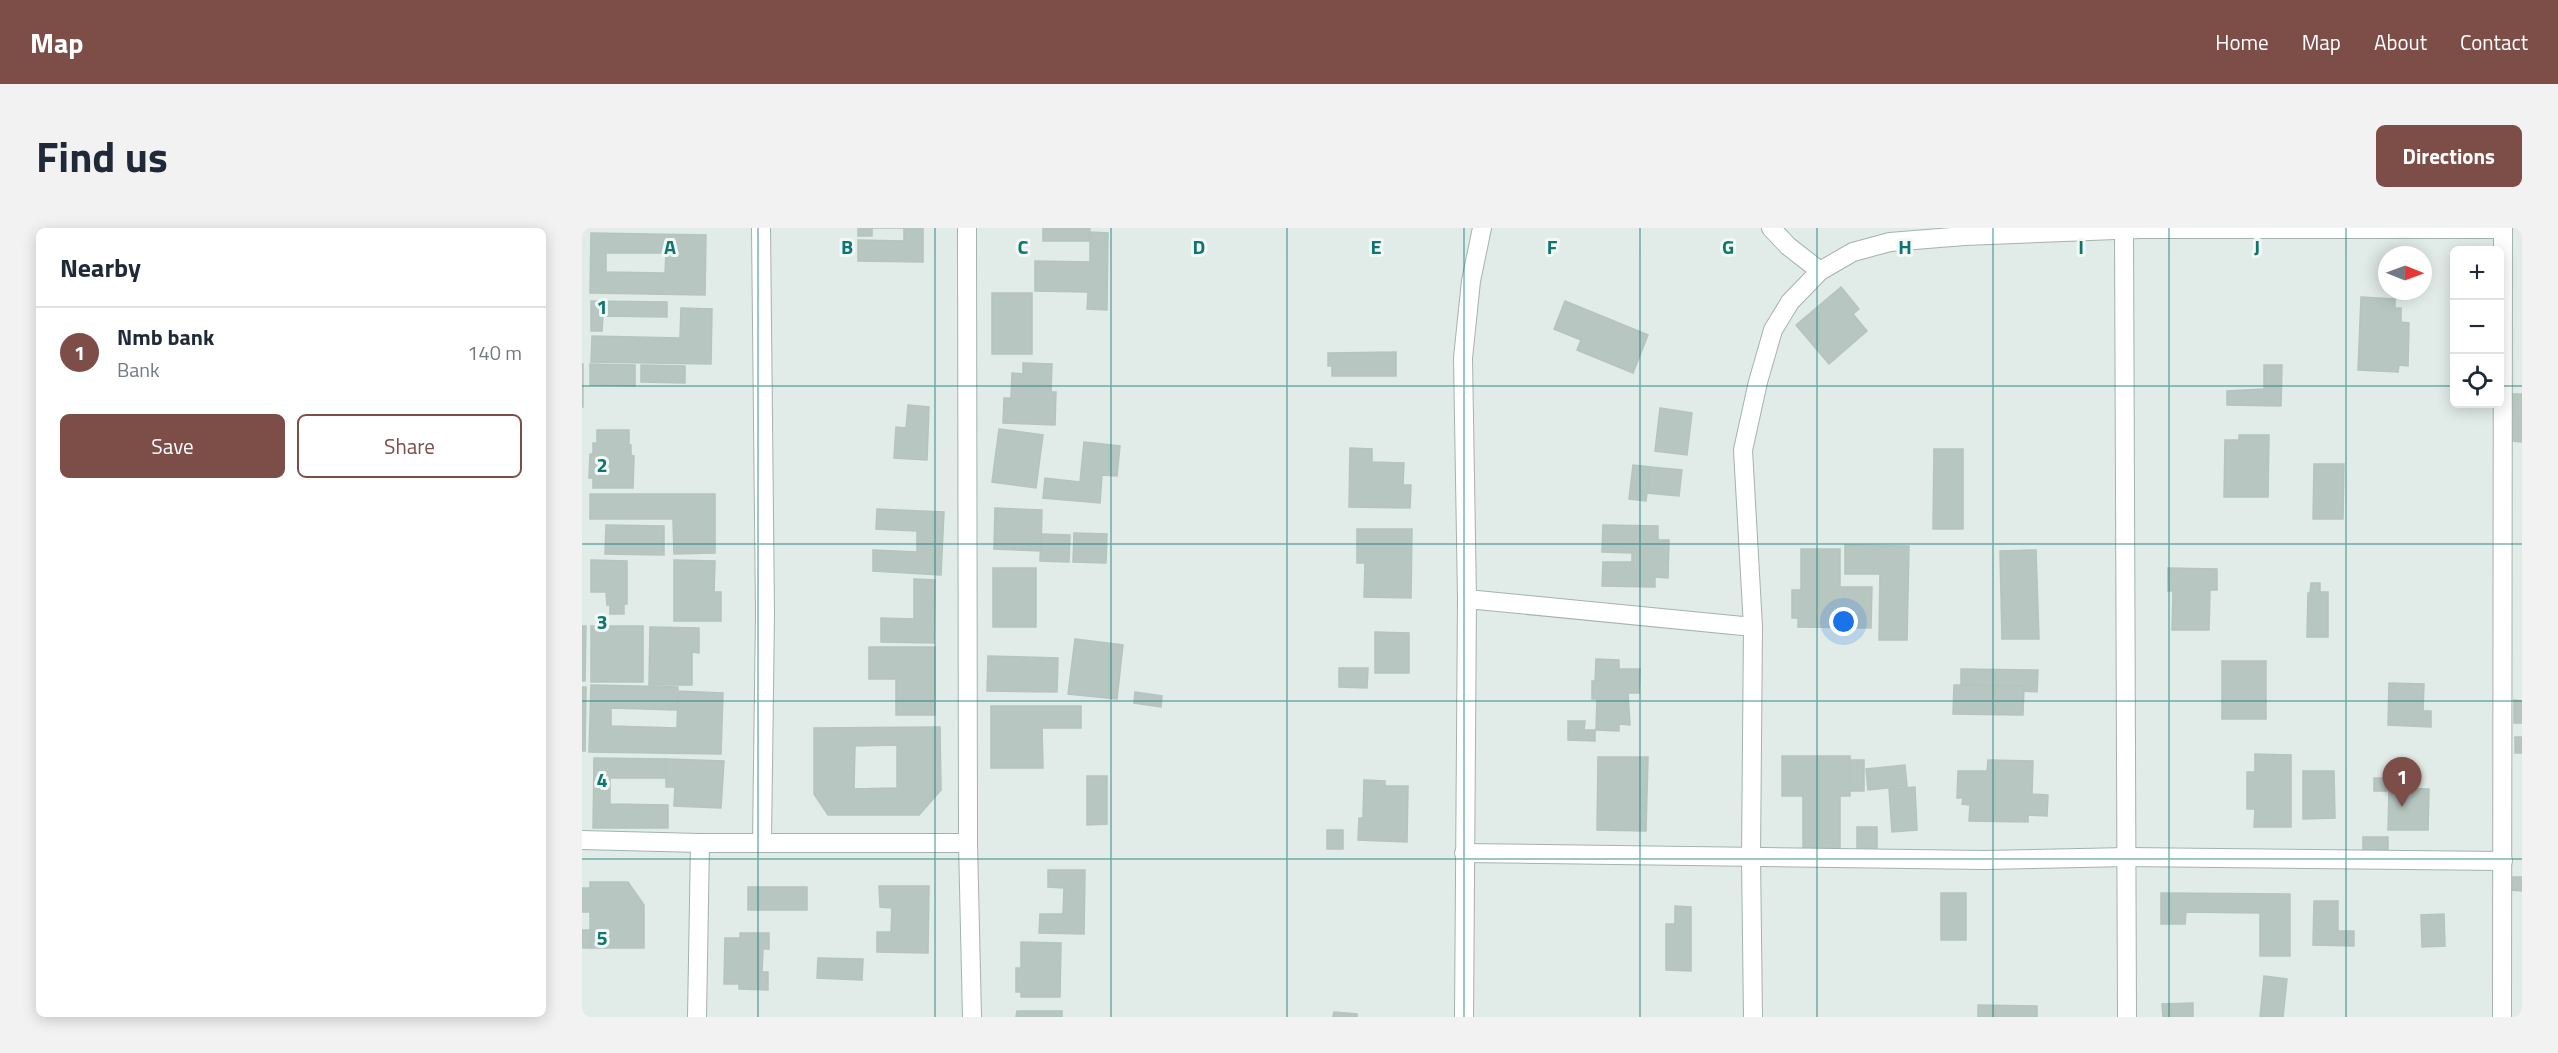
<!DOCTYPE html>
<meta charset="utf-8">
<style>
:root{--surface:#fff;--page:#f2f2f3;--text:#1f2937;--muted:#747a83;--line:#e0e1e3;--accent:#7d4e48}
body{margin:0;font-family:"Titillium Web",sans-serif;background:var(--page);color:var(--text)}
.controls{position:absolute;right:18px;top:18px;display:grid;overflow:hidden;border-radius:9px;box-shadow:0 3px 15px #0003}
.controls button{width:54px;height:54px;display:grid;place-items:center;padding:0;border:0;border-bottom:2px solid var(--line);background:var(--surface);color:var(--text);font:30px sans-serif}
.compass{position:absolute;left:1796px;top:18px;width:54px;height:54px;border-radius:50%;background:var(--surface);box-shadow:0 3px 15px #0003;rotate:91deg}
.you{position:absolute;left:1262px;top:394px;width:21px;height:21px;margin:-15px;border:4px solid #fff;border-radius:50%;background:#1a73e8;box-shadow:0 0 0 9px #1a73e833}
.badge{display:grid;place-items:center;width:39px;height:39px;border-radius:50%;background:var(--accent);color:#fff;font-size:20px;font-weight:700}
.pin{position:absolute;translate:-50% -50px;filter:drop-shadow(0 2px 3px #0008)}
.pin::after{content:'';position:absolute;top:32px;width:21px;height:18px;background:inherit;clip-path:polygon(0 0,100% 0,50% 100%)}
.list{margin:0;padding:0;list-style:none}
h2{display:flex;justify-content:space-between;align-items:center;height:78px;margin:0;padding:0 24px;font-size:26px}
h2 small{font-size:20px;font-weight:400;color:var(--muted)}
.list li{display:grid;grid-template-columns:39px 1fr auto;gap:18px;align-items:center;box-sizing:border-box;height:90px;padding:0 24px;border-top:2px solid var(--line)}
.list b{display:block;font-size:22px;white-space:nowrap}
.list p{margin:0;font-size:20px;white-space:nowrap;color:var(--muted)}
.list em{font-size:20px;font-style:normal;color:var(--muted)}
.actions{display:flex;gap:12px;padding:18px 24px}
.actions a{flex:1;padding:14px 0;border:2px solid var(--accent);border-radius:9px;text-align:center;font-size:21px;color:var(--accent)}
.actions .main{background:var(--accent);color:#fff}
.icon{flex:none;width:33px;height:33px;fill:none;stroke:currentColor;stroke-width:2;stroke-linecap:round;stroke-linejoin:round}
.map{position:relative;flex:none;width:1940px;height:789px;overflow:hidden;border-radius:9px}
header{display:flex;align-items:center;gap:36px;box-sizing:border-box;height:84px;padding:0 30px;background:var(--accent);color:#fff}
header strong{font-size:28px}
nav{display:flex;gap:33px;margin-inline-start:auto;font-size:21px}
.intro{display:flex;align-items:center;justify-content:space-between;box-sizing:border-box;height:144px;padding:0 36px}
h1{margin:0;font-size:42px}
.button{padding:15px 27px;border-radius:9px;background:var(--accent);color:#fff;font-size:21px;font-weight:700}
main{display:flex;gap:36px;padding:0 36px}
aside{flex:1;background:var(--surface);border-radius:9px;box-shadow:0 3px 15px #0003}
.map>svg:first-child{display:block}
.building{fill:#b7c6c0;stroke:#b4c5bd;stroke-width:1.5;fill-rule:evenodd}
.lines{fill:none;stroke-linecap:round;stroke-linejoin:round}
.street-casing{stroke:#a4b3ae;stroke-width:20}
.street{stroke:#fff;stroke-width:18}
.grid{fill:none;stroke:#0f766e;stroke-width:1.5;stroke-opacity:0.55}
.grid-label{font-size:20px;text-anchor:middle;font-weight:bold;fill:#0f766e;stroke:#f2f8f5;stroke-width:6;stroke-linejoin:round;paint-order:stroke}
</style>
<header>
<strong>Map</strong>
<nav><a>Home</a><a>Map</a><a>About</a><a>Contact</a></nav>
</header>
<div class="intro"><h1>Find us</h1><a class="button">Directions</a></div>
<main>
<aside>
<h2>Nearby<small></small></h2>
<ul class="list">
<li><span class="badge">1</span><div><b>Nmb bank</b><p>Bank</p></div><em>140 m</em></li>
</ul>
<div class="actions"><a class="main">Save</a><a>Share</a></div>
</aside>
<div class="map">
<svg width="1940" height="789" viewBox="0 0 1940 789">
<rect width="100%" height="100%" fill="#e1ebe7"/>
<g class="building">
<path d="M276 0H322H290V8H276Z"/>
<path d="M341 0V34L276 33V12L322 13V0Z"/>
<path d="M461 0H508L507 13H461Z"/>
<path d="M508 4 526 5 525 82 505 81 506 64 453 63V33L508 34Z"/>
<path d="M9 5 124 7 123 67 8 65ZM24 25H84L83 45 24 44Z"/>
<path d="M1259 59 1277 81 1271 86 1285 103 1247 136 1214 97Z"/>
<rect x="410" y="65" width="40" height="61"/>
<path d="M1779 69 1813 71V80H1819V94L1827 95 1826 138 1817 137 1816 144 1776 142Z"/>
<path d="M9 73 85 74V89L21 88 20 103H9Z"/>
<path d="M983 73 1066 107 1051 145 995 122 999 112 972 101Z"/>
<path d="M99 80 130 81 129 136 9 134 10 108 98 110Z"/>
<path d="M814 124V148H750V138H746V125Z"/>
<path d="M441 135 470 136 469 164H474L473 197 421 195 422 170H429L430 145 441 146Z"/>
<rect x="0" y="136" width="1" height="43"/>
<path d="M8 136 53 137V158L8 157Z"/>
<path d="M59 137 103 138V155L59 154Z"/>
<path d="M1682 137H1700L1699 178 1645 177V163L1682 161Z"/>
<path d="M1930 166H1940V214L1929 213Z"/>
<path d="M326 177 347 179 345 232 312 230 314 199 324 200Z"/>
<path d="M1078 180 1110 185 1105 227 1073 223Z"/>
<path d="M417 201 461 207 454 260 410 254Z"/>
<path d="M15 202H47V217H49V227L52 228 51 260H11V250H7L8 226H11V215H15Z"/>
<path d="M1657 207H1687L1686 269H1642L1643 212H1657Z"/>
<path d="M502 214 538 218 535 248 520 247 518 275 461 270 463 250 498 254Z"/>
<path d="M768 220 790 221V234L822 235 821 257H829L828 280 767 279Z"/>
<path d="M1352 221H1381V301H1351Z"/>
<path d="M1732 236H1762L1761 291H1731Z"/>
<path d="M1051 237 1068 239 1064 273 1047 271Z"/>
<path d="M1068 239 1100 242 1097 268 1065 265Z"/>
<path d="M8 266H133V325L92 326 91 291H8Z"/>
<path d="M413 280 460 282 459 323 412 321Z"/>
<path d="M295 281 362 284 359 347 291 343V322L335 324V303L294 301Z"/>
<path d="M24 297 82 298V327L23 326Z"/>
<path d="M1021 297 1076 298V312H1087L1086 350 1073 349V359L1020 358 1021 334H1050V325L1020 324Z"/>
<path d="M775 301H830L829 370 782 369 783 335H775Z"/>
<path d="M492 305 525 306 524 335 491 334Z"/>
<path d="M459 306 488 307 487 334 458 333Z"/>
<path d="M1263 317 1327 318 1325 412H1297L1298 346H1263Z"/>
<path d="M1219 321H1258V359H1290L1289 400 1216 399V390H1210V362H1219Z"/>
<path d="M1454 322 1457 411H1420L1418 323Z"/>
<path d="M9 332 45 333V376H42V386H28V377H25L24 364H9Z"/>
<path d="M92 332 133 333 132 364H139V393H92Z"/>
<rect x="411" y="340" width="43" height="59"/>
<path d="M1586 340 1635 341V362H1628L1627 402H1590L1591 363H1586Z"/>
<path d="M332 351 353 352 352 415 299 414V390L332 391Z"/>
<path d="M1729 355H1738V364H1746V409H1725L1726 365H1728Z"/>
<path d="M0 398H4L3 453H0Z"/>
<rect x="9" y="398" width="52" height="56"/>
<path d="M68 399 117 400V425L110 424V457H67Z"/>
<path d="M793 404 827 405V445H793Z"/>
<path d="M493 411 541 417 535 471 486 466Z"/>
<path d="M287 419H353V487H314V451H287Z"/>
<path d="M406 428 476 430 475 464 405 463Z"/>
<path d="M1014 431 1037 432V441H1058L1057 465H1046L1048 497 1037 496V503L1014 502 1015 471H1010V453H1013Z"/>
<rect x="1640" y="433" width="44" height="58"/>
<path d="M757 440H786L785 460 757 459Z"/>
<path d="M1379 441 1456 442 1455 464 1442 463V458L1379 457Z"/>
<path d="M1807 455 1842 456 1841 483H1849V499L1806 497Z"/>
<path d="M9 457 96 459 95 482 29 480V498L95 500 96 463 141 465 139 526 7 524Z"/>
<path d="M1372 457 1442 458 1441 487 1371 486Z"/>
<path d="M0 459H4L3 523H0Z"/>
<path d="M553 464 580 468 579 479 552 475Z"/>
<path d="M1932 472 1940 473V495H1932Z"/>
<path d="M409 478H499V500H460L461 540H409Z"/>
<path d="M986 493H1003L1002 502H1013V513L986 512Z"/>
<path d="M358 499 359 562 337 587H246L232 566V500ZM315 517V560L272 561 273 518Z"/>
<rect x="1933" y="509" width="7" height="16"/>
<path d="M1673 526 1709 527V599H1672L1673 581H1665V544H1673Z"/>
<path d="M1200 528H1268V568H1258V620H1221V568H1200Z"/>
<path d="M1016 529H1066L1064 603 1015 602Z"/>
<path d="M12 530 84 531V550H28V576L86 577V600H11Z"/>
<path d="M84 531 142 533 139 580 92 578 93 559H84Z"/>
<rect x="1268" y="532" width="14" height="31"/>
<path d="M1406 532 1451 533 1450 566 1466 567 1465 588 1446 587V594L1387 593 1388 577 1380 576 1381 570H1375L1376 543H1405Z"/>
<path d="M1323 537 1325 558 1286 562 1284 541Z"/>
<path d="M1721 543H1752L1753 590 1721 591Z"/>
<path d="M505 548H525V596L505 597Z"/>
<rect x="1792" y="550" width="13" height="13"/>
<path d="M782 552 803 553V558H826L825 614 776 612 777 590H781Z"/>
<path d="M1333 559 1335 602 1310 604 1307 561Z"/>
<path d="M1807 560 1847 561 1846 602H1806Z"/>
<rect x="1275" y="599" width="20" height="21"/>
<rect x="745" y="602" width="16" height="19"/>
<rect x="1781" y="609" width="25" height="13"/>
<path d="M466 642H503L502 706 457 705 458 686H481L482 660 466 659Z"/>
<path d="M1928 649H1940V663L1928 662Z"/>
<path d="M8 654H46L62 677V720H8V684H0V660H8Z"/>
<path d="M297 658H347L346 725 295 724V704H309L310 680 298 679Z"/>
<rect x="166" y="659" width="59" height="23"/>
<rect x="1359" y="665" width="25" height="47"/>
<path d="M1579 665 1708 666V728H1678V685L1604 684 1603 696H1579Z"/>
<path d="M1732 673H1756V703H1772V718L1731 717Z"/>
<path d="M1093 678 1109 679V743L1084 742V696H1093Z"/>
<path d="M1862 686 1863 718 1840 719 1839 687Z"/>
<path d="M0 702H9L8 720H0Z"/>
<path d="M158 705H187V721H181L180 744H186V762L157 761V756H142L143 710H158Z"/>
<path d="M439 714 479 715 478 769H439V764H434V740H439Z"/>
<path d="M236 730 281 731 280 752 235 750Z"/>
<path d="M1682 748 1705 751 1701 789H1678Z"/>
<path d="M1611 775V789H1581L1580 776Z"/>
<path d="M1396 777 1455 778V789H1396Z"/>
<path d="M435 783H480V789H434Z"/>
<path d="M752 784 775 786V789H751Z"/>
</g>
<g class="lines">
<g class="street-casing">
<g id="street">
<path d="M179 0 183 385 180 614"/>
<path d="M385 0 386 615 390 789"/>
<path d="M1189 0 1206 18 1238 43"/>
<path d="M1542 1 1545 789"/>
<path d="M885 371 1171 399"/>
<path d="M0 612 118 615H386"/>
<path d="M882 625 1403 632 1546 629 1921 633"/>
<path d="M115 789 118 615"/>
<path d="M882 789 885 371 881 130 889 53 900 0"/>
<path d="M1171 789 1169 629 1171 399 1161 222 1176 154 1191 102 1208 74 1238 43 1271 24 1308 14 1382 8 1559 1H1921"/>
<path d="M1920 789 1921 0"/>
</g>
</g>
<use href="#street" class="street"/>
</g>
<path class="grid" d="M176 0V789M353 0V789M529 0V789M705 0V789M882 0V789M1058 0V789M1235 0V789M1411 0V789M1587 0V789M1764 0V789M0 158H1872M1918 158H1940M0 316H1940M0 473H1940M0 631H1940"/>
<g class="grid-label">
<text x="88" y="26">A</text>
<text x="265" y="26">B</text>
<text x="441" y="26">C</text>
<text x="617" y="26">D</text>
<text x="794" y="26">E</text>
<text x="970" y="26">F</text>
<text x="1146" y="26">G</text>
<text x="1323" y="26">H</text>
<text x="1499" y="26">I</text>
<text x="1675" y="26">J</text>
<text x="20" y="86">1</text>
<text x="20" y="244">2</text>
<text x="20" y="401">3</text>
<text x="20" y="559">4</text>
<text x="20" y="717">5</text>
</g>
</svg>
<div class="controls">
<button>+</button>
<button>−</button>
<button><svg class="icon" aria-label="locate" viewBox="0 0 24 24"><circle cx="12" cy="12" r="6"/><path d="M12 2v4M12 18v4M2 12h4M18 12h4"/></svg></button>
</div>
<svg class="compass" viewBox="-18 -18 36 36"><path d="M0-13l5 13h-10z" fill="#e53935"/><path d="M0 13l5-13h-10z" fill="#747a83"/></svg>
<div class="you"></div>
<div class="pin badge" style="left:1820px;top:579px">1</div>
</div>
</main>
